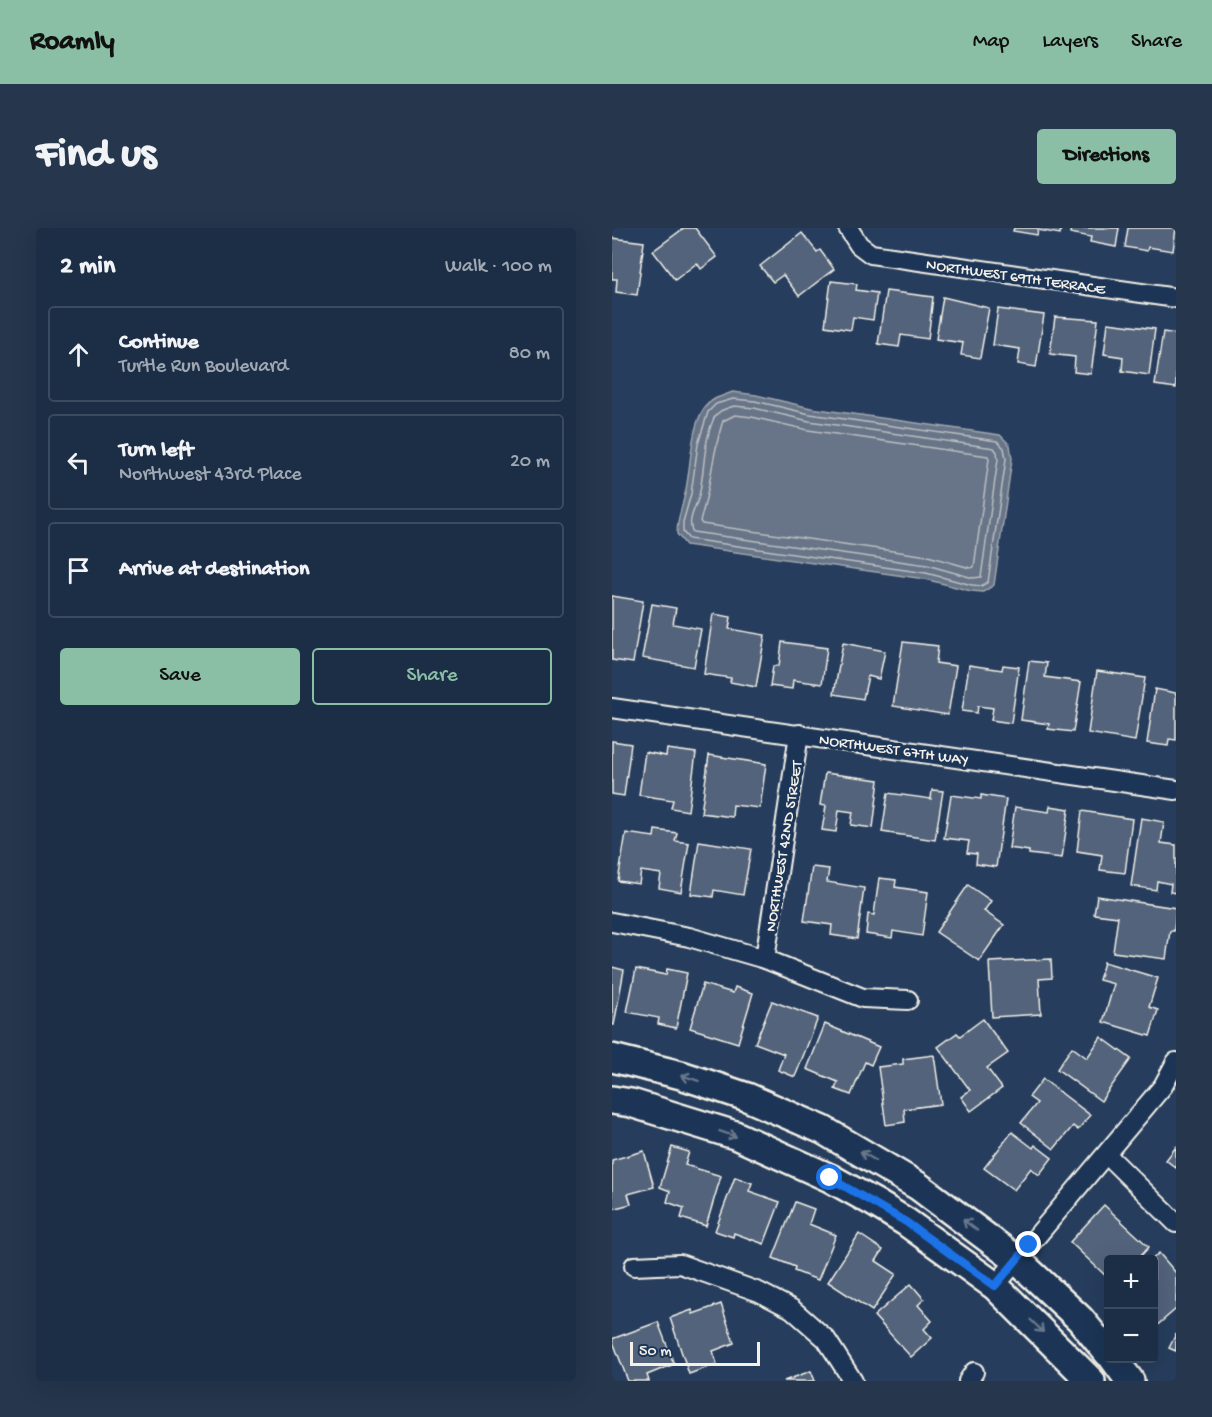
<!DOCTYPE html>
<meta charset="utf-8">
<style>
:root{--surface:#1c2e46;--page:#25364d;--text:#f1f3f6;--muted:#a0a8b3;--line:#3a4a5f;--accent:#8abfa5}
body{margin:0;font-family:"Gochi Hand",sans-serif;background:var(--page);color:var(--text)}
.controls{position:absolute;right:18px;bottom:18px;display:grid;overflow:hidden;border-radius:6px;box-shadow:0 6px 24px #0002}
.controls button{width:54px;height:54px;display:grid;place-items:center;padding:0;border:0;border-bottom:2px solid var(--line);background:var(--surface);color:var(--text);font:30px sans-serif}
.scale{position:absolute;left:18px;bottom:15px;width:130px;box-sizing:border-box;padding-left:6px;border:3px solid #f4f1e8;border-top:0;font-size:16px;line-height:21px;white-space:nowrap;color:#f4f1e8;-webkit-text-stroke:4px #1d3557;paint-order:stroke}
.stop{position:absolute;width:18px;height:18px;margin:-14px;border:4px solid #1a73e8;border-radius:50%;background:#fff}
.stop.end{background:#1a73e8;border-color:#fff;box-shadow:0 2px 6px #0008}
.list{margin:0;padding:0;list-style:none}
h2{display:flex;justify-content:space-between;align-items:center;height:78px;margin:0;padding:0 24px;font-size:26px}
h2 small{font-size:20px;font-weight:400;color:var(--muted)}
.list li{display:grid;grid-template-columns:39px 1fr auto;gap:18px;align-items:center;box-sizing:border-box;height:96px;margin:0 12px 12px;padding:0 12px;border:2px solid var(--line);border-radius:6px}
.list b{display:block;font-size:22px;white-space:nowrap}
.list p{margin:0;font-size:20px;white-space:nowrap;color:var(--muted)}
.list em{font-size:20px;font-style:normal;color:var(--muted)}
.actions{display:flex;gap:12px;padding:18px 24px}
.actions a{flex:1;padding:14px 0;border:2px solid var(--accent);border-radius:6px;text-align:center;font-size:21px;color:var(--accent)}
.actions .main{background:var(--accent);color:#111}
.icon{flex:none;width:33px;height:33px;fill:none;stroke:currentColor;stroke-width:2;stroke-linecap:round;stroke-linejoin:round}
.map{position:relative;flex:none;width:564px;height:1153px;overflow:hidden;border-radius:6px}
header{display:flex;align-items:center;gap:36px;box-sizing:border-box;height:84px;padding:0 30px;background:var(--accent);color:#111}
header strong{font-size:28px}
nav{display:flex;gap:33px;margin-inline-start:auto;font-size:21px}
.intro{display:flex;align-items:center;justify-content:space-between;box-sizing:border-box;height:144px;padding:0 36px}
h1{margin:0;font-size:42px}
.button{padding:15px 27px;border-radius:6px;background:var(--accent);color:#111;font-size:21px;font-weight:700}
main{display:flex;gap:36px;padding:0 36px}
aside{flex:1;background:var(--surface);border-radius:6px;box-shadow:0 6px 24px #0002}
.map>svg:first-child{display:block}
.water{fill:#677588;stroke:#9fa7ae;stroke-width:1.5}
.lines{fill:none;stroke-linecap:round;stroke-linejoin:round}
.shore{stroke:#bcbfc2;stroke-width:1.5}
.building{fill:#52647b;stroke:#f4f1e8;stroke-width:1.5}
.street-casing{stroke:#f4f1e8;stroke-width:22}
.secondary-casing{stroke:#f4f1e8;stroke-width:32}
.street{stroke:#1d3557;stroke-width:18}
.secondary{stroke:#1d3557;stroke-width:27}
.oneway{stroke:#68778a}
.route{stroke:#1a73e8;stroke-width:8}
.labels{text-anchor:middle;stroke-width:6;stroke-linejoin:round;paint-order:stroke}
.street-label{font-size:16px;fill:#f4f1e8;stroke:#1d3557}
</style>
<header>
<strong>Roamly</strong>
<nav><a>Map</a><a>Layers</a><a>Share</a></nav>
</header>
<div class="intro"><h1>Find us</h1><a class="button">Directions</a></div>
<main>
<aside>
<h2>2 min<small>Walk · 100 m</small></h2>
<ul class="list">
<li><svg class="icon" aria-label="ahead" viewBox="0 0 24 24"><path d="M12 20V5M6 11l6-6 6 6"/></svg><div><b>Continue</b><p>Turtle Run Boulevard</p></div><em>80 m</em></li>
<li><svg class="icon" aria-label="left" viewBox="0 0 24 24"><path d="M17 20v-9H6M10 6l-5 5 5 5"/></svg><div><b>Turn left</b><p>Northwest 43rd Place</p></div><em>20 m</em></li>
<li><svg class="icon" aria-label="arrive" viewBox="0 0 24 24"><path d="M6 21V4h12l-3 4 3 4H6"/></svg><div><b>Arrive at destination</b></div></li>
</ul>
<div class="actions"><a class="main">Save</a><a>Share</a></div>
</aside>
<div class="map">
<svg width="564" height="1153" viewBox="0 0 564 1153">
<rect width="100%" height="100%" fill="#263d5d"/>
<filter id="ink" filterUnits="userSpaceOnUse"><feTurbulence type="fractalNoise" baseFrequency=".0167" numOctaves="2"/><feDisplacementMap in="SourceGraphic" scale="12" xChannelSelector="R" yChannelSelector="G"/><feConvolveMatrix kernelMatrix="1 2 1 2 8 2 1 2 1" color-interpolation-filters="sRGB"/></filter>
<g filter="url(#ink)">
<path class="water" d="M121 164 144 167 199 180 388 207 398 217 400 231 382 357 371 364 359 363 313 351 74 317 65 306C65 291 70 280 73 266 79 242 78 199 93 179 100 170 110 168 121 164Z"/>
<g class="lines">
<g class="shore">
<path d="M121 171 143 173 198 186 385 213 392 220 394 231 376 354 369 358 360 357 314 345 77 311 71 304V294L79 266 86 216 96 184 104 176Z"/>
<path d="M122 178 142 180 197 193 382 220 385 224 386 231 369 349 361 350 315 337 81 304C74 294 84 279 87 268 93 242 91 214 102 190 106 182 114 181 122 178Z"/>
<path d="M123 187 140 189 196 202 376 228 377 231 362 339 358 340 316 328 90 296 88 293C99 260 100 226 111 193Z"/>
</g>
</g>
<g class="building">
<path d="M72 0H83L105 29 89 41 85 35 63 52 41 23Z"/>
<path d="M402 0H449L448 6 426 2 425 7 401 3Z"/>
<path d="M459 0H507L504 19 478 14 479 9 458 5Z"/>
<path d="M516 0H564L561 23 536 19 535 23 513 19Z"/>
<path d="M190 5 205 24 208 22 222 41 187 68 171 47 161 54 148 38Z"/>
<path d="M0 10 32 14 25 67 4 64 5 51H0Z"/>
<path d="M219 53 245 56 244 62 265 65 261 92 241 89 239 102 213 98Z"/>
<path d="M274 63 321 69 316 111 289 107 287 119 266 116Z"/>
<path d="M331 69 377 80 368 130 349 127 351 115 324 111Z"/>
<path d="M386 81 432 87 424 139 406 136 408 121 381 117Z"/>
<path d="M443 89 486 92 479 146 462 144 463 129 438 126Z"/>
<path d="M496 95 543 101 537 147 510 143 511 129 492 126Z"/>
<path d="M551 104 564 106V160L543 157Z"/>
<path d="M0 368 31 373 21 435 0 432Z"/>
<path d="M40 376 64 380 61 396 89 401 82 439 30 430Z"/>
<path d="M101 386 119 389 117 401 153 407 144 459 118 454 119 450 92 446Z"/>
<path d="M170 414 215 420 210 456 181 452 180 461 158 458 161 438H167Z"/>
<path d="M291 414 326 418 324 435 344 438 336 487 281 478Z"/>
<path d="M231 415 273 423 267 451 256 448 251 471 222 466Z"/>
<path d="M417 433 435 435 433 449 469 454 461 504 436 501 437 496 409 492Z"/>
<path d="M357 437 390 442 391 437 407 439 399 495 379 492 381 480 366 478 365 485 350 483Z"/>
<path d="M485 443 533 450 523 513 476 505Z"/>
<path d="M543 461 564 465V512L557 511 556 518 535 515Z"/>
<path d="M0 513 19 516 12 568 0 566Z"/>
<path d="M55 521 84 525 76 583 59 580 61 572 27 567 33 524 54 528Z"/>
<path d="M97 527 154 536 148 580 121 577 120 589 89 585Z"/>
<path d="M213 545 267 552 261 600 239 597 241 584 227 582 224 604 210 602 214 578 208 577Z"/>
<path d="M320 562 331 563 323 612 270 604 276 565 319 571Z"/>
<path d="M339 567 369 571V567L394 571 384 639 364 636 365 626 355 625 357 613 332 610Z"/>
<path d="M438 578 457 581 450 630 417 626V623L397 620 403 579 437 584Z"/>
<path d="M470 583 520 591 513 645 488 642 490 627 465 623Z"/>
<path d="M529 590 552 594 549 615 564 617V665L558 664 559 656 545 653 544 662 519 658Z"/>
<path d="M43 602 65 605 63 613 77 615 69 664 47 660 49 646 29 643 27 656 6 653 14 605 42 609Z"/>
<path d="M87 613 139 621 131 667 102 662 101 669 79 666Z"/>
<path d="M200 639 217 641 215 654 252 660 245 711 219 707 220 697 192 693Z"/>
<path d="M267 650 284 652 283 659 316 664 310 708 281 703 280 710 254 706 256 686 262 687Z"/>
<path d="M356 657 379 673 372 683 392 697 367 733 324 704Z"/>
<path d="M485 668 564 680 562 703H558L554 731 501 724 506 689 482 686Z"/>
<path d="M439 731 440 750 427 751 429 786 380 789 377 734Z"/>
<path d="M492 734 546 750 537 779 546 782 538 808 491 794 502 756 487 752Z"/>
<path d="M0 739 12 742 2 797H0Z"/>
<path d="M24 741 54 747 55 741 75 745 64 800 46 796 47 790 15 784Z"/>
<path d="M91 756 121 765 123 759 141 765 126 815 78 800Z"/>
<path d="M160 773 206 790 183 849 166 842 172 826 143 815Z"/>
<path d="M371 791 396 825 375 840 390 860 359 883 349 869 358 862 326 819 345 805 348 808Z"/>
<path d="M213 796 267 819 259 837 253 834 239 867 223 861 226 854 195 841Z"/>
<path d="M489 809 519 831 489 873 445 841 460 819 475 830Z"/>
<path d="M322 827 329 876 292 881 293 894 274 897 266 839 291 836V831Z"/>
<path d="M431 851 478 887 466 902 461 898 442 921 409 895 425 875 417 869Z"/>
<path d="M400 904 421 920 423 917 440 930 427 947 419 940 402 962 372 940Z"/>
<path d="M60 919 77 924 73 937 109 948 94 998 69 990 72 980 55 974 58 963 48 959Z"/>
<path d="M564 919V940L554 932Z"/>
<path d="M32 923 42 959 16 966 19 976 0 981V932Z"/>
<path d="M123 949 140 955 137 963 168 974 152 1016 122 1005 121 1009 103 1003Z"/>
<path d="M183 974 202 981 197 996 224 1007 206 1052 182 1043 183 1039 161 1030Z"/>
<path d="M492 977 537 1019 525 1032H496V1050L458 1014Z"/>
<path d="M247 1006 271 1022 264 1033 284 1046 260 1083 216 1054Z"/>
<path d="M547 1025 564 1045V1081L542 1100V1032H539Z"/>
<path d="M299 1056 312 1071 306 1077 320 1093 312 1101 320 1110 299 1129 262 1088Z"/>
<path d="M109 1076 122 1115 101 1123 105 1136 77 1146 58 1090 80 1082 81 1086Z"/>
<path d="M46 1094 62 1136 35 1147 37 1153H16L0 1111Z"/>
<path d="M564 1106V1123L557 1120Z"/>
<path d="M199 1143 203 1153H172Z"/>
</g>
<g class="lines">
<g class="street-casing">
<g id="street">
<path d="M236 0 247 17 259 26 564 70"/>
<path d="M0 480 564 562"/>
<path d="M0 694 77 709 153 731 251 770 296 772"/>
<path d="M153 731 187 506"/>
<path d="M495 927 564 995"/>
<path d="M22 1038 68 1036 147 1064 180 1081 214 1111 241 1153"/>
<path d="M383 1058 551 858 564 834"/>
<path d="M356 1153 362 1144"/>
</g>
</g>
<g class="secondary-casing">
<g id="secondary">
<path d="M0 830 69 847 135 869 211 902 306 958 405 1032 468 1091 496 1125"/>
<path d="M0 872 19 875 123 907 218 950 263 975 294 994 383 1058 479 1153"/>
<path d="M501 1130 518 1153"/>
</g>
</g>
<use href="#street" class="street"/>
<use href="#secondary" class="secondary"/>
</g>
<defs><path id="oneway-shaft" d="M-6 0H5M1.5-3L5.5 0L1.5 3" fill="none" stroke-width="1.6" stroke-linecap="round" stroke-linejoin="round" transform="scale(1.5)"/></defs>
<g class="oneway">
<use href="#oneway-shaft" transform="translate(78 850) rotate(-162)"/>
<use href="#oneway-shaft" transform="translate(116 906) rotate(19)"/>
<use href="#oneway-shaft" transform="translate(256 928) rotate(-150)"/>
<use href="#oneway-shaft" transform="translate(358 997) rotate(-143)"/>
<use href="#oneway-shaft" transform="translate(425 1098) rotate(44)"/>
</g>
</g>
<g class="lines" filter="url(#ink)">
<path class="route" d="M218 950 294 994 383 1058 417 1017"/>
</g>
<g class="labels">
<g class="street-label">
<text transform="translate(404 47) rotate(8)" y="6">NORTHWEST 69TH TERRACE</text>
<text transform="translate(282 520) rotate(8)" y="6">NORTHWEST 67TH WAY</text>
<text transform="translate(170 618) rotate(-81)" y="6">NORTHWEST 42ND STREET</text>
</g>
</g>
</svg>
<div class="controls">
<button>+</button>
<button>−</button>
</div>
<div class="scale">50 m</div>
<div class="stop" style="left:218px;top:950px"></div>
<div class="stop end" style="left:417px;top:1017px"></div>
</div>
</main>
